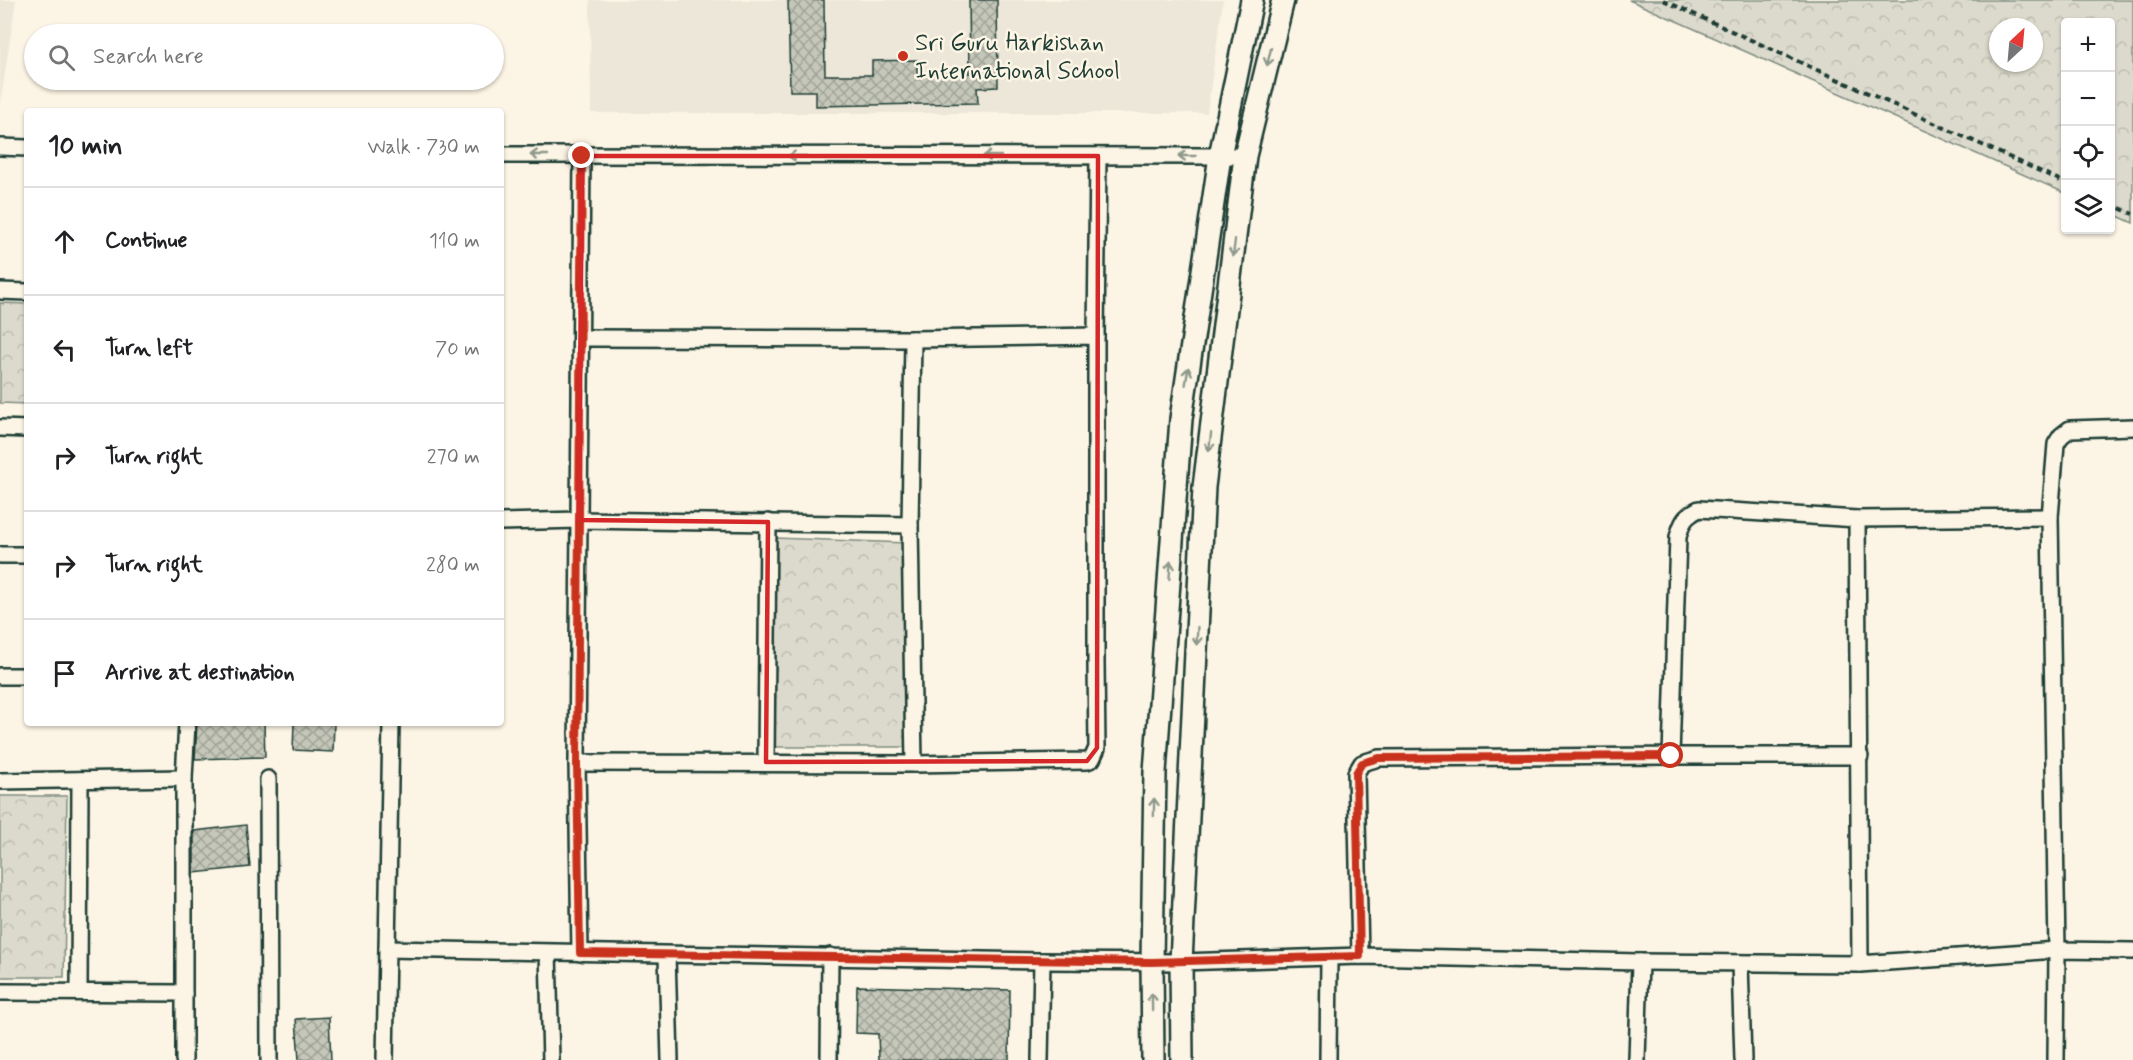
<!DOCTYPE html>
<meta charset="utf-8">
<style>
:root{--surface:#fff;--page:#f2f2f2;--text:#202124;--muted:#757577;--line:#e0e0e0}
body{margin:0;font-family:Mynerve,sans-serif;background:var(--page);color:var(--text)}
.controls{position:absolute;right:18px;top:18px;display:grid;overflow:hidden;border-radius:6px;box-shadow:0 2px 4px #0004}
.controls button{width:54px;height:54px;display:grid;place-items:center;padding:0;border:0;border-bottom:2px solid var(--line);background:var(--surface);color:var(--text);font:30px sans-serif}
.compass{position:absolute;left:1989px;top:18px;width:54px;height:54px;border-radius:50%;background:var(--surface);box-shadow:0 2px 4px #0004;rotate:26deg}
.stop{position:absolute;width:18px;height:18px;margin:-14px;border:4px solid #c8321e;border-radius:50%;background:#fff}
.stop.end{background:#c8321e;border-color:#fff;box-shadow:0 2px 6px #0008}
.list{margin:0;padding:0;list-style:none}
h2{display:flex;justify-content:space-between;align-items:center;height:78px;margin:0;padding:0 24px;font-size:26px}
h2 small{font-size:20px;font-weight:400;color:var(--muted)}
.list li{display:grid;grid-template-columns:39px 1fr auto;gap:18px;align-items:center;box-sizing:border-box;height:108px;padding:0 24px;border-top:2px solid var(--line)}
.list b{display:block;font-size:22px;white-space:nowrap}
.list em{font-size:20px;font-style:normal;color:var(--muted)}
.icon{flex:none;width:33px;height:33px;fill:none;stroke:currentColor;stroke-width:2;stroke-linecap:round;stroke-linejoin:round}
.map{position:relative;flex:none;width:2133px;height:1060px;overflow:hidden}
.search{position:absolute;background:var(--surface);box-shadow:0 2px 4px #0004;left:24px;top:24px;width:480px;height:66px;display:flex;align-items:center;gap:15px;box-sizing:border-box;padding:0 21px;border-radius:33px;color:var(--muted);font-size:22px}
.panel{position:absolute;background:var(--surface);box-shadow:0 2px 4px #0004;left:24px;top:108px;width:480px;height:618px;border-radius:6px}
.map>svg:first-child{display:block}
.built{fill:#ece7d8}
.park{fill:url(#park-crowns);stroke:#7e8c80;stroke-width:1.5;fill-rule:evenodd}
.building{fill:url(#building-cross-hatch);stroke:#1f3d34;stroke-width:1.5}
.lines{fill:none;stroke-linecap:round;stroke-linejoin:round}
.street-casing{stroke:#1f3d34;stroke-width:20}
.secondary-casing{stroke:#1f3d34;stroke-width:26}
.path{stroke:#1f3d34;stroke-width:4;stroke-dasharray:6 4.5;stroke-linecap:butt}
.street{stroke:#fcf5e5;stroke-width:15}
.secondary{stroke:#fcf5e5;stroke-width:21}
.oneway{stroke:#8e998c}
.route{stroke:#c8321e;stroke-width:8}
.marked{fill:none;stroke:#d62828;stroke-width:4.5;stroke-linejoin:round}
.poi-dot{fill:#c8321e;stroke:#fcf5e5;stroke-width:2}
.labels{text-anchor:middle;stroke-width:5;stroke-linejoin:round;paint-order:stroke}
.poi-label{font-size:24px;fill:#1f3d34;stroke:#fcf5e5;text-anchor:start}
</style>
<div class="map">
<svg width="2133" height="1060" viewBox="0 0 2133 1060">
<defs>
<pattern id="park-crowns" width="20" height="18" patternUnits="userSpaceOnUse" patternTransform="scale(1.5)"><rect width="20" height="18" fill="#dcdacc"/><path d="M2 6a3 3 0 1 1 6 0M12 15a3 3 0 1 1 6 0" fill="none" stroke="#bcbcb0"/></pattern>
<pattern id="building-cross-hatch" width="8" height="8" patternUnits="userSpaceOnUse" patternTransform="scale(1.5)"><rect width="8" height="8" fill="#c5c7b9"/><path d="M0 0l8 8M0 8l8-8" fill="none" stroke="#9fa397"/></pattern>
</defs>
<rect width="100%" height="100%" fill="#fcf5e5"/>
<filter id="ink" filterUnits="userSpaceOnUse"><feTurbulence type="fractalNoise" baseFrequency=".0167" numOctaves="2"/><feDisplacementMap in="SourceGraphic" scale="12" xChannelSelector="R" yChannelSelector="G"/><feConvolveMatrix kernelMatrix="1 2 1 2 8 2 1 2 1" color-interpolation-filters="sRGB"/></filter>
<g filter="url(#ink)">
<g class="built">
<path d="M0 0H16L0 106Z"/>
<path d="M590 0H1223L1207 113H591Z"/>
</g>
<g class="park">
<path d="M1629 0H2133V223L2111 213 2110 22H2066L2065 193ZM1998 27H2034V63H1998Z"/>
<path d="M0 303 27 304V404L0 403Z"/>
<path d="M775 538 906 543 905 747H772Z"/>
<path d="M0 796H67L64 977H0Z"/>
</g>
<g class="building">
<path d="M788 0H824L825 75H872V61L917 60V74L970 73 969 0H997L998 87 977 88 978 103 816 106V91H790Z"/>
<path d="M197 723H264L265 757 195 759Z"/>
<path d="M294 723H334L333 752 293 750Z"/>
<path d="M246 825 250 867 194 873V831Z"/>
<path d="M857 986 1010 990 1009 1060H879L878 1034 856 1033Z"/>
<path d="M329 1017 331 1060H299L296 1019Z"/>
</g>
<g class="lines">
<g class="street-casing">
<g id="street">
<path d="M0 147 27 148"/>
<path d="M501 155 1245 156"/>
<path d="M0 291 27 292"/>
<path d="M1096 336 1098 156"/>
<path d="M913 339 1096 336V663L1097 748 1092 759 1087 761 914 764"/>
<path d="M0 428 27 429"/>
<path d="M1857 519 1860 964"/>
<path d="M501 522 579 520 910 525"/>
<path d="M0 555H27"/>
<path d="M0 676H27"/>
<path d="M1671 756H1860"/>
<path d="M766 762 768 522"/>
<path d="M577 763 914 764 910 525 913 339 581 338"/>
<path d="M268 779 269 1060"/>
<path d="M0 781 184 778"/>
<path d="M387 949 391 723"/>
<path d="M548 953 551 1060"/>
<path d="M580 953 577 763 582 156"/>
<path d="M667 955 670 1060"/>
<path d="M1360 956 1356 773 1362 763 1379 758 1671 756 1678 537C1682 522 1685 516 1699 509L1857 519 2050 517"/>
<path d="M1740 963 1743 1060"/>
<path d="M79 991 80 780"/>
<path d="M0 992 184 993"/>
<path d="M184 1060V778L187 723"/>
<path d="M385 1060 387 949 1042 961 1181 962 1360 956 1640 962 1860 964 2057 950 2133 951"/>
<path d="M829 1060 830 956"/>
<path d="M1040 1060 1042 961"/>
<path d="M1328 1060 1329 958"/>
<path d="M1637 1060 1640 962"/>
<path d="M2056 1060 2057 950 2050 517 2056 444 2061 436 2070 429 2133 427"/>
</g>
</g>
<g class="secondary-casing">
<g id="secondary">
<path d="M1153 1060 1152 962 1155 772 1181 419 1220 156 1252 0"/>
<path d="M1182 1060 1181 962 1204 487 1245 156 1283 0"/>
</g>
</g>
<g class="path">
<path d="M1663 0 2066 183"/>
<path d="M2110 204 2133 214"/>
</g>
<use href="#street" class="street"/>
<use href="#secondary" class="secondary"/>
</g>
<defs><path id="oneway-shaft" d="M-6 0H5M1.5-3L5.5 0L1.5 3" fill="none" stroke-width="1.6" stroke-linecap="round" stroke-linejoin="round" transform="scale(1.5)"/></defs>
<g class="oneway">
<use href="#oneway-shaft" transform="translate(1269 57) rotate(103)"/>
<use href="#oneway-shaft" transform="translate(539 155) rotate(-180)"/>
<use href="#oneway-shaft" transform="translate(797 156) rotate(-180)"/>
<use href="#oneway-shaft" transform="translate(992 156) rotate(-180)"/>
<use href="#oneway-shaft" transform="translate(1187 156) rotate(180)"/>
<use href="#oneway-shaft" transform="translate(1234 248) rotate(97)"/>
<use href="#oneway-shaft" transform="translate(1187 376) rotate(-81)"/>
<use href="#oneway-shaft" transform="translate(1210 442) rotate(97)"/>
<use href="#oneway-shaft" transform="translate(1170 570) rotate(-86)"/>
<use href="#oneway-shaft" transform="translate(1197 636) rotate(93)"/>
<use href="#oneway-shaft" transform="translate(1154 807) rotate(-89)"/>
<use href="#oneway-shaft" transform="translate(1152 1002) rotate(-91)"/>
</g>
</g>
<g class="lines" filter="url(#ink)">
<path class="route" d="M582 156 577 763 580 953 1152 962 1360 956 1356 773 1362 763 1379 758 1671 756"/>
</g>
<path class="marked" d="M582 156H1098L1097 748 1087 761 766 762 768 522 579 520Z"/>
<circle class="poi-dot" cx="903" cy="56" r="6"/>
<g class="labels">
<g class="poi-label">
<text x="915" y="50">Sri Guru Harkishan<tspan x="915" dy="28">International School</tspan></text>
</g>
</g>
</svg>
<div class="controls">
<button>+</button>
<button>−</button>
<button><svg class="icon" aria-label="locate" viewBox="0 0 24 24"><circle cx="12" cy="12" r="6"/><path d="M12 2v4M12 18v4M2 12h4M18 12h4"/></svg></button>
<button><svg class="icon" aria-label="layers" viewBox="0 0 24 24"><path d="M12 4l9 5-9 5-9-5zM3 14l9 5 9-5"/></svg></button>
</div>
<svg class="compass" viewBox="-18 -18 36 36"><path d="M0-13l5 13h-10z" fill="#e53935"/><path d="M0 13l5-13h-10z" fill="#757577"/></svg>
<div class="stop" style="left:1671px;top:756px"></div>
<div class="stop end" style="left:582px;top:156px"></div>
<div class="search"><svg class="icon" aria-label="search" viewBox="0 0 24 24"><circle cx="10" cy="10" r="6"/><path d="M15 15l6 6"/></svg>Search here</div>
<section class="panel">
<h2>10 min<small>Walk · 730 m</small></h2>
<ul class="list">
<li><svg class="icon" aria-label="ahead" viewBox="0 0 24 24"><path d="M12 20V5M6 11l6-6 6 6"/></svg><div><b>Continue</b></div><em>110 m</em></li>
<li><svg class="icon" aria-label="left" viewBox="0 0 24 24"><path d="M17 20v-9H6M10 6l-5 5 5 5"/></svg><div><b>Turn left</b></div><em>70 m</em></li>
<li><svg class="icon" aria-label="right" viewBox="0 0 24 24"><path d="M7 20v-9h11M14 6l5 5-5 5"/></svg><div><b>Turn right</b></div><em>270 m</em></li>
<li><svg class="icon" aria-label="right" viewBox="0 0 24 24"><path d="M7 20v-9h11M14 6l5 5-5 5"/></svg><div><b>Turn right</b></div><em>280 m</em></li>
<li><svg class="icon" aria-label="arrive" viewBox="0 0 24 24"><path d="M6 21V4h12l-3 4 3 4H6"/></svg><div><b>Arrive at destination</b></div></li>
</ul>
</section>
</div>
